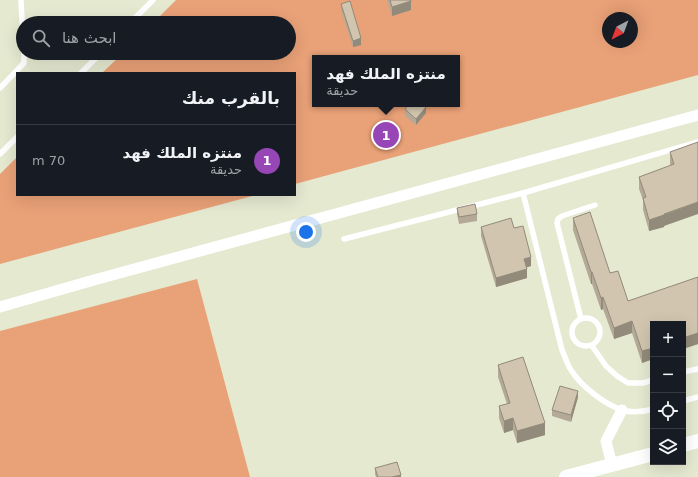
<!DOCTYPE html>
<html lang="ar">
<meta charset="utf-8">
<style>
:root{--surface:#171b24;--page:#20242c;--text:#f1f3f6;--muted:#9ea1a6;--line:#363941;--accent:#9746b6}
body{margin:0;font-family:"DejaVu Sans","Noto Naskh Arabic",sans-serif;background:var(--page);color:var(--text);direction:rtl}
.controls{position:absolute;right:12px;bottom:12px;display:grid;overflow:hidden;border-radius:0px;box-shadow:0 4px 16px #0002}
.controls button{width:36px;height:36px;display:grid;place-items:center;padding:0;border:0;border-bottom:1px solid var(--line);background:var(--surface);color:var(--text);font:20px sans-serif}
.compass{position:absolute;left:602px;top:12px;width:36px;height:36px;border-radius:50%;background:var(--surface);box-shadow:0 4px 16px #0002;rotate:221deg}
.you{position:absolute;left:306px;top:232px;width:14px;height:14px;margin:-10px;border:3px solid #fff;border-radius:50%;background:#1a73e8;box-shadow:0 0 0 6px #1a73e833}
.badge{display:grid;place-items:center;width:26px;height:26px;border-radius:50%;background:var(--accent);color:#fff;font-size:13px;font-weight:700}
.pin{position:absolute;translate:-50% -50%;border:2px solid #fff;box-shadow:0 1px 4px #0006}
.popup{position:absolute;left:312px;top:55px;width:148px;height:52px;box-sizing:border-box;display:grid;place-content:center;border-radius:0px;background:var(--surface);filter:drop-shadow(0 1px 3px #0005);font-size:13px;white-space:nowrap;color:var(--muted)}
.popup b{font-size:15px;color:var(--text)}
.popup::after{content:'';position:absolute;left:50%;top:100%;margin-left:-8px;border:8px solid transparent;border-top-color:var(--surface)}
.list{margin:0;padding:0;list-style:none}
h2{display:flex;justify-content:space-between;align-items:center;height:52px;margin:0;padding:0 16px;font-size:17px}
h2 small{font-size:13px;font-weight:400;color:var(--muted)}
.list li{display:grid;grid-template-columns:26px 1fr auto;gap:12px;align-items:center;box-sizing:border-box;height:72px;padding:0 16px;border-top:1px solid var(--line)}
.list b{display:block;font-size:15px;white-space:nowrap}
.list p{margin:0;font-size:13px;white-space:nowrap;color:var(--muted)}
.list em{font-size:13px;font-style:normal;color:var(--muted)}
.icon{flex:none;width:22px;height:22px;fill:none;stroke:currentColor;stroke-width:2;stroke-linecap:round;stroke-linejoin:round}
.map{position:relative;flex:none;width:698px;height:477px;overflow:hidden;direction:ltr}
.search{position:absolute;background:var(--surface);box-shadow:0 4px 16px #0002;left:16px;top:16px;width:280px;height:44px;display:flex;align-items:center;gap:10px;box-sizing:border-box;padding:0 14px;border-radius:22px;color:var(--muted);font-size:15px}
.panel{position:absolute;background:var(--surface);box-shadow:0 4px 16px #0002;left:16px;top:72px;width:280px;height:124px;border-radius:0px;direction:rtl}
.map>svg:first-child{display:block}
.green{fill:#e9a177;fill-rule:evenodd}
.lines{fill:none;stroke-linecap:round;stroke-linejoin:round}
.service{stroke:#fff;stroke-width:5.5}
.minor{stroke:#fff;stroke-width:11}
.tertiary{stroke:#fff;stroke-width:14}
.wall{fill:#b4a996}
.shaded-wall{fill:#928a7a}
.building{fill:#d1c5af;stroke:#928a7a}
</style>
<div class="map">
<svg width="698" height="477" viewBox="0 0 698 477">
<rect width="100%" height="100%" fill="#e5e9d0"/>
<g class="green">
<path d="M176 0H698V75L295 184V73H102L123 53H289V23H153ZM608 18H632V42H608ZM315 58H457V104H315Z"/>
<path d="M17 157V195H256L0 264V174Z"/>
<path d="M197 279 250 477H0V331Z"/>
</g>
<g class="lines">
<g class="service">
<path d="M21 0 23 39"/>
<path d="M130 23 153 0"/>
<path d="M81 73 101 53"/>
<path d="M0 88 24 63V53"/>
<path d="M0 154 17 137"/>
<path d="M523 193 562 350C565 356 567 364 571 370 581 386 604 404 622 410 632 413 643 412 653 409"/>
<path d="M344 239 523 193 698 142"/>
<circle cx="586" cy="332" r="14"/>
<path d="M581 319 557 223 558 219 562 216 595 205"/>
<path d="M592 346 606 366 617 376 628 383H643L653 380"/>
<path d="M683 372 698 369"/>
<path d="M683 401 698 397"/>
</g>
<g class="minor">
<path d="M0 307 94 280 698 115"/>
<path d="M612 465 606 441 622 410"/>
</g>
<g class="tertiary">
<path d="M683 445 698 441"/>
<path d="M566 477 653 454"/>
</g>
</g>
<g class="wall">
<path d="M387 0H411V10L392 16Z"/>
<path d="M341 4 361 45 353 47 341 10Z"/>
<path d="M405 109 426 113 416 125 405 116Z"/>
<path d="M698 142 664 227 649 231 643 210V200L639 189V177L670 166V152Z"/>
<path d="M457 208 477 214V221L459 224 457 214Z"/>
<path d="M573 218 610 273 628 301 698 277V344L683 349 653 324V359L642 363 632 333 614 339 603 309 601 310 592 284H591L573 230Z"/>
<path d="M481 227 514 228 531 266 527 267V278L496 287 481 236Z"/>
<path d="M498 365 545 435 517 443 513 430 504 433 499 418V406L507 404 498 377Z"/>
<path d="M578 397 571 422 552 416V410Z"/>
<path d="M375 468 401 477H376L375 474Z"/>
</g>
<g class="shaded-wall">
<path d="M411 1V10L392 16V7Z"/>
<path d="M361 38V45L353 47V41Z"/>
<path d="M426 107V113L416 125V119Z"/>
<path d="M698 202V214L664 226V227L649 231V220Z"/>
<path d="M531 257V266L524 268V259Z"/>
<path d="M527 269V278L496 287V278Z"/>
<rect x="591" y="272" width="1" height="12"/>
<path d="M603 297V309L601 310V298Z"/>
<path d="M632 321V333L614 339V328Z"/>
<path d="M698 333V344L683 349V338Z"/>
<path d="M653 348V359L642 363V351Z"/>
<path d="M578 391V397L571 422V415Z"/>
<path d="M513 418V430L504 433V421Z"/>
<path d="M545 423V435L517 443V431Z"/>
<path d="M401 475V477H392Z"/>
</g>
<g class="building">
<path d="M390 0H411V1L392 7Z"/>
<path d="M350 1 361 38 353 41 341 4Z"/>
<path d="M409 104H423L426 107 416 119 405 109Z"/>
<path d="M698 142V202L664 214V215L649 220 643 198 646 197 639 177 674 164 670 152Z"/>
<path d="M475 204 477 214 459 217 457 208Z"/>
<path d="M590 212 610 273 618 271 628 301 698 277V333L683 338V324H653V348L642 351 632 321 614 328 603 297 601 298 592 272H591L573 218Z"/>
<path d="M511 218 514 228 523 226 531 257 524 259 527 269 496 278 481 227Z"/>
<path d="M523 357 545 423 517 431 513 418 504 421 499 406 510 403 498 365Z"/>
<path d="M560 386 578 391 571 415 552 410Z"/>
<path d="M397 462 401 475 392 477H378L375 468Z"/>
</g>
</svg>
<div class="controls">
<button>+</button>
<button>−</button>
<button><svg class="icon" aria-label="locate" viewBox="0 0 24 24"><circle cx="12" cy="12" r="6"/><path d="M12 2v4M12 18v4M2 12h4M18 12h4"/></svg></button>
<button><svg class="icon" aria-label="layers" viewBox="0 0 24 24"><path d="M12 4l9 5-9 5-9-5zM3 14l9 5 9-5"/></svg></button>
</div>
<svg class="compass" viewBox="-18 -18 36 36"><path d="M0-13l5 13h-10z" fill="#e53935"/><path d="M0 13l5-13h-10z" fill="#9ea1a6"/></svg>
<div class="you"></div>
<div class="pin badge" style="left:386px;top:135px">1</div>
<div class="popup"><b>منتزه الملك فهد</b>حديقة</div>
<div class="search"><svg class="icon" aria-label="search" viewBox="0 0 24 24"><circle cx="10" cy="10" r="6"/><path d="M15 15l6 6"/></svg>ابحث هنا</div>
<section class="panel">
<h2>بالقرب منك<small></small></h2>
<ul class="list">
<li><span class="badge">1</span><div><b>منتزه الملك فهد</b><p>حديقة</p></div><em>70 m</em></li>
</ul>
</section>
</div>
